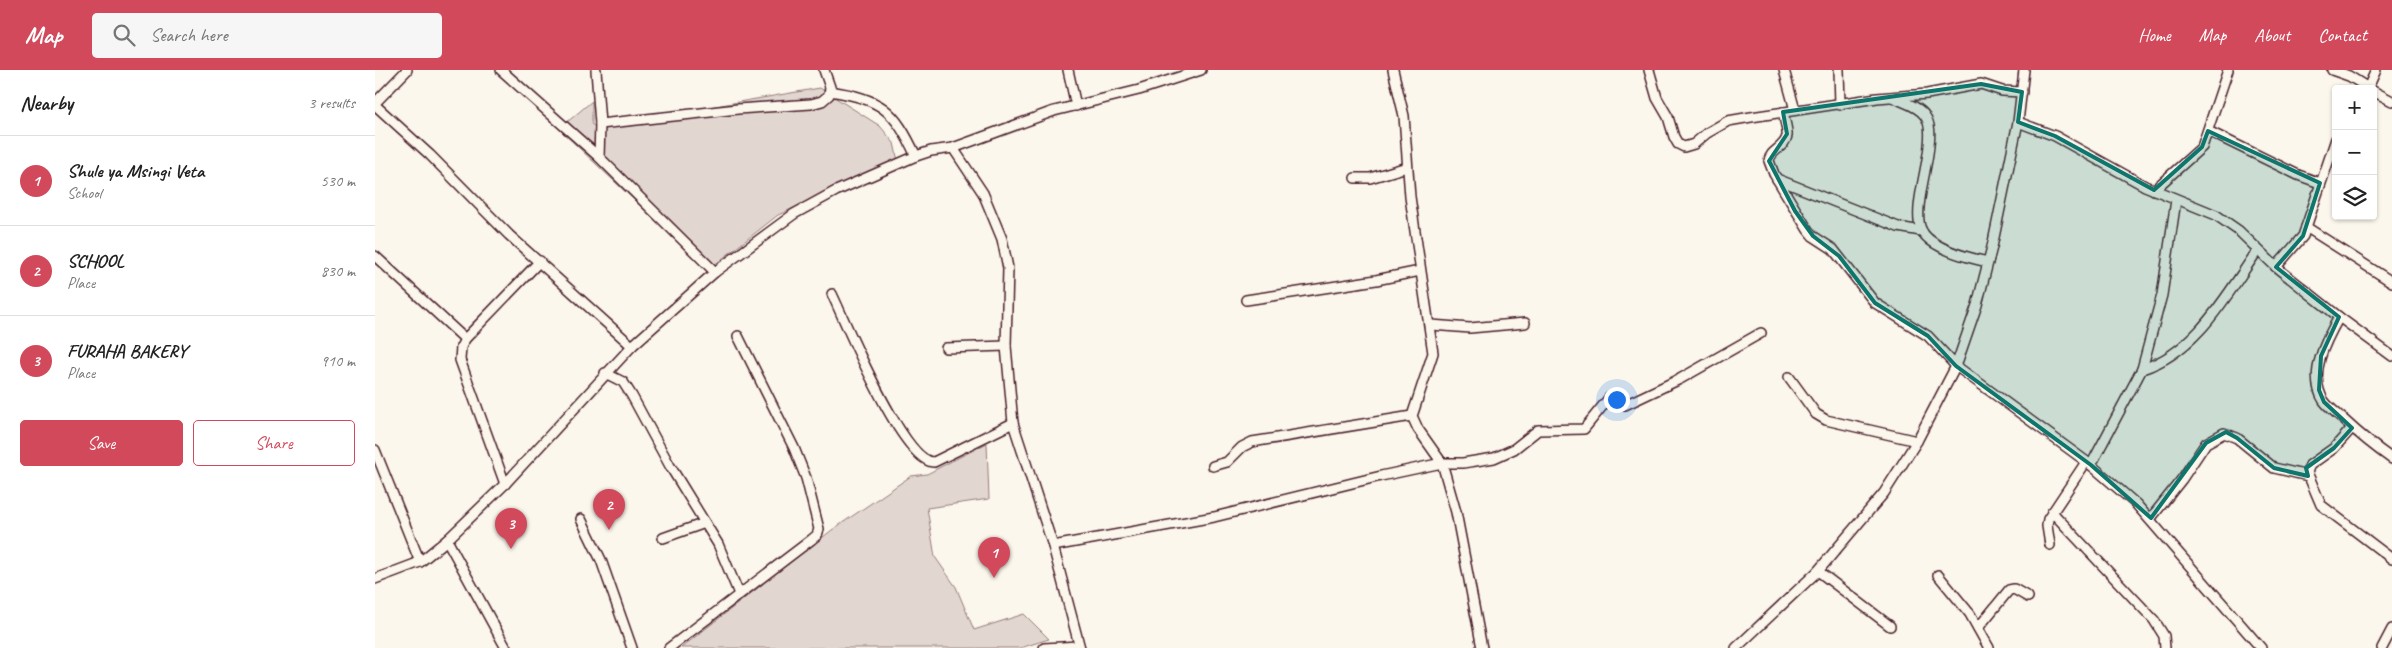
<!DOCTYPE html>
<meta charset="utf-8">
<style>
:root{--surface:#fff;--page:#f6f6f6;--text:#222;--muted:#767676;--line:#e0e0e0;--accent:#d1495b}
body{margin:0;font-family:Caveat,sans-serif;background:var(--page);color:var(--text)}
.controls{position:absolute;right:15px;top:15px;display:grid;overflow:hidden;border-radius:5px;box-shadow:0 1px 4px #0004}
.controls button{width:45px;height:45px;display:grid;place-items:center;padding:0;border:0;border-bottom:1px solid var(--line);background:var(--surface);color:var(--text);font:25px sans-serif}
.you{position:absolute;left:1241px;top:329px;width:18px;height:18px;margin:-12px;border:4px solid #fff;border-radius:50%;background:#1a73e8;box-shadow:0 0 0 8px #1a73e833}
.badge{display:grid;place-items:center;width:32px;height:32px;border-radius:50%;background:var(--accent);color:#fff;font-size:16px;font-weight:700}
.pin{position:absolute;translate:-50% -41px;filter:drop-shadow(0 1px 2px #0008)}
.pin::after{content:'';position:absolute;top:26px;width:18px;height:15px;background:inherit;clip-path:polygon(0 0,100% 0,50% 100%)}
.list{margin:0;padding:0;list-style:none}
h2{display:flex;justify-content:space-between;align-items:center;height:65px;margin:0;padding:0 20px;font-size:21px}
h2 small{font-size:16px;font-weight:400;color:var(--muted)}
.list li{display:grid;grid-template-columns:32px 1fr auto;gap:15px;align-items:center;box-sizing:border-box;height:90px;padding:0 20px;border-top:1px solid var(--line)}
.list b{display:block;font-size:19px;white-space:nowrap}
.list p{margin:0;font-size:16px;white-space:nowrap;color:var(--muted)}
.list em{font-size:16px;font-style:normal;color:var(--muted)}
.actions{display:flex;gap:10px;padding:15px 20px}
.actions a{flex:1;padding:11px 0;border:1px solid var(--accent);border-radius:5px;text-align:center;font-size:18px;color:var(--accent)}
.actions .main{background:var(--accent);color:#fff}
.icon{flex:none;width:28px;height:28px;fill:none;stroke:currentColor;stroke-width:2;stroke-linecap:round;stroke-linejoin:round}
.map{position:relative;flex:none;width:2017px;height:578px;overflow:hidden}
header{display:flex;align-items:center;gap:30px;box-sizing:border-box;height:70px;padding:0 25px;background:var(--accent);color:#fff}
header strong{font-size:24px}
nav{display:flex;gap:28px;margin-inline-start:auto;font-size:18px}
.search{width:350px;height:45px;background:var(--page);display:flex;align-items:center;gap:12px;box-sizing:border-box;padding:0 18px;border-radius:5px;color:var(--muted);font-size:19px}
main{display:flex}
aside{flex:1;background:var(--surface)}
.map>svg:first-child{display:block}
.green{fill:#e2d7d0;stroke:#967b7e}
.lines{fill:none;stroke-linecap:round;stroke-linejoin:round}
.minor-casing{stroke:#4a1f2b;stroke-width:12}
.minor{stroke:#fbf7ec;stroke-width:9}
.marked{fill:#0f766e;fill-opacity:0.2;stroke:#0f766e;stroke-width:4;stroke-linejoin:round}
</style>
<header>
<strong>Map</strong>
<div class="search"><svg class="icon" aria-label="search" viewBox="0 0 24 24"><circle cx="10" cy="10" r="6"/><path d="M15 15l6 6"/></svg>Search here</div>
<nav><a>Home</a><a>Map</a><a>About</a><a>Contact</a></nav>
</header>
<main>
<aside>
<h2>Nearby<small>3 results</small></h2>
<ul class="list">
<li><span class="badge">1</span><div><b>Shule ya Msingi Veta</b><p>School</p></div><em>530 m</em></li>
<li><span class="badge">2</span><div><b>SCHOOL</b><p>Place</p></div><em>830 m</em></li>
<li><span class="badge">3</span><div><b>FURAHA BAKERY</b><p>Place</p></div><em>910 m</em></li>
</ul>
<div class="actions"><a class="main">Save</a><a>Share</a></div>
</aside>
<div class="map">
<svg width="2017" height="578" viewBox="0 0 2017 578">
<rect width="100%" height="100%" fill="#fbf7ec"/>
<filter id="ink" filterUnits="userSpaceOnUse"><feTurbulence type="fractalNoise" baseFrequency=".02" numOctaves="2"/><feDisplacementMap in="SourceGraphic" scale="10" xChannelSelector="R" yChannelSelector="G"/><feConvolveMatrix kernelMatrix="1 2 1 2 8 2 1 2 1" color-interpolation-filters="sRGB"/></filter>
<g filter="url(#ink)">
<g class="green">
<path d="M445 18 505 56 519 73 523 91 403 145 333 200 184 59 217 31V55L224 56Z"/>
<path d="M612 373 614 429 552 438 560 487 581 517 599 560 649 544 674 569 645 578H306L457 460 536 406 552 404Z"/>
</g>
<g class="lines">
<g class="minor-casing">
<g id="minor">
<path d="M126 0 224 87 340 202"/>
<path d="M221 0 225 54 224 87"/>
<path d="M693 0 701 36"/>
<path d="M1018 0 1029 46 1035 127 1058 283 1037 346 1043 359 1067 393 1081 442 1107 578"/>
<path d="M1274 0 1282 28 1293 47 1299 67 1303 74 1309 77 1319 74 1332 63 1353 51 1376 47 1502 28 1552 24 1606 14 1627 21 1647 22"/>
<path d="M1409 0 1420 40"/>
<path d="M1464 0 1465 35"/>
<path d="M1957 0 1974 6 1995 19"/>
<path d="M1993 18 2001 0"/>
<path d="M455 21C506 29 519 39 541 86"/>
<path d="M1998 21 2017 31"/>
<path d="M1517 27C1527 32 1544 36 1550 46 1556 54 1555 66 1554 75 1553 96 1538 141 1546 159 1554 178 1594 188 1613 192"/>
<path d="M0 33 32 0"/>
<path d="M0 35 55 85 134 165 257 276"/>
<path d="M1408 42C1409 50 1413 59 1412 66 1410 78 1395 80 1394 91L1399 104 1433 160 1438 166 1458 179 1500 233 1553 266 1581 296 1716 395 1761 434 1886 578"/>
<path d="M1643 52 1680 66 1770 116 1841 145 1864 161 1901 197 1964 247 2017 286"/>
<path d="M225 54 363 39 436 34 447 31 454 25 455 17 449 0"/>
<path d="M1833 61 1923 105 1945 113"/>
<path d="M578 78 608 123 627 169 633 198 631 276 638 353 678 476 705 578"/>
<path d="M980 108H995L1032 97"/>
<path d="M1402 109 1523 157 1546 161"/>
<path d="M1779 120 1827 77 1853 0"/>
<path d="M1931 157 2017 212"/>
<path d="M0 186 90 269"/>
<path d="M1901 197 1928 166 1961 69"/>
<path d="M457 224C471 253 528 393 559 392L638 353"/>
<path d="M871 230 1001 210 1045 201"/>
<path d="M1964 247C1951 270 1932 305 1949 331 1954 338 1963 344 1969 350 1984 364 2000 377 2017 389"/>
<path d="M1056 255 1095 258 1150 253"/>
<path d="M571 278 631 276"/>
<path d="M1767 299C1822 282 1852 224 1883 180"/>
<path d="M230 303 248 312 257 326 295 396 343 474 364 524"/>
<path d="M1414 307 1441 344 1451 350 1542 371"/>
<path d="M1977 358 1959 378 1935 395 1932 402 1946 435 2017 489"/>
<path d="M0 380 45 492"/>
<path d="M1716 395 1767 299 1787 225 1801 130"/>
<path d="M838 396 852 392 867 377 877 372 1037 346"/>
<path d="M130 414 85 290 86 277 90 269 165 191"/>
<path d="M1677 442 1779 550 1789 566 1790 578"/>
<path d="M1776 448 1807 409 1831 373 1849 363 1862 368 1899 398 1933 406"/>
<path d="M206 449 226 490 257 578"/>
<path d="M288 468 330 453"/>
<path d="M72 470 131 578"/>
<path d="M1675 475 1672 456 1673 449 1711 392"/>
<path d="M678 476 839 447 1006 406 1067 393H1088L1119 388 1139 379 1163 360 1209 359 1234 328 1250 335 1305 309 1386 263"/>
<path d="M1443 501 1515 556"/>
<path d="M1563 505 1595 544 1614 578"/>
<path d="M0 509 45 492 72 470 130 414 257 276 340 202 419 144 461 121 541 86 556 81 578 78 679 41 764 20 826 0"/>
<path d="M1603 558 1634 520 1639 519 1653 527"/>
<path d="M294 578 436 470 442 465 444 459 431 408 419 378 363 266"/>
<path d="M669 578 704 576"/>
<path d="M1361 578 1443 501 1509 423 1542 371 1581 296 1602 235 1617 177 1643 52 1649 0"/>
<path d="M2007 578 2017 559"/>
</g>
</g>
<use href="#minor" class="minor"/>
</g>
</g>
<path class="marked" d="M1606 14 1647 22 1643 52 1680 66 1779 120 1827 77 1833 61 1945 113 1928 166 1901 197 1964 247 1946 286 1944 320 1949 332 1977 358 1959 378 1931 398 1933 406 1899 398 1862 368 1851 362 1831 373 1776 448 1716 395 1581 296 1553 266 1500 233 1464 186 1438 166 1420 141 1394 91 1412 64 1408 42Z"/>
</svg>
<div class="controls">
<button>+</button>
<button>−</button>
<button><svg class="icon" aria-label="layers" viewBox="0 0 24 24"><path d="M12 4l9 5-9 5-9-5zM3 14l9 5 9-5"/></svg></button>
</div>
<div class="you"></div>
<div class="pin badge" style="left:619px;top:508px">1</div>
<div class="pin badge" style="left:234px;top:460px">2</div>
<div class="pin badge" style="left:136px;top:479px">3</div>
</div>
</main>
